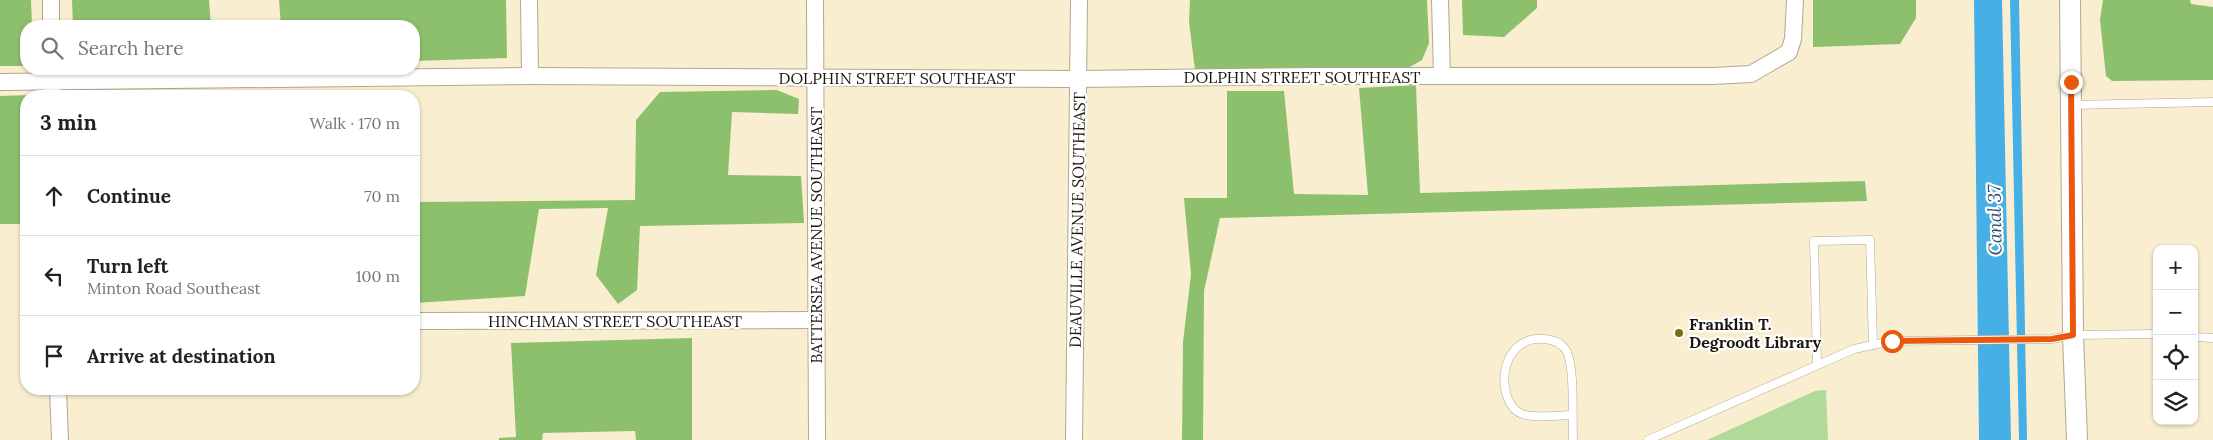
<!DOCTYPE html>
<meta charset="utf-8">
<style>
:root{--surface:#fff;--page:#f6f6f6;--text:#222;--muted:#767676;--line:#e0e0e0}
body{margin:0;font-family:Lora,serif;background:var(--page);color:var(--text)}
.controls{position:absolute;right:15px;bottom:15px;display:grid;overflow:hidden;border-radius:10px;box-shadow:0 1px 4px #0004}
.controls button{width:45px;height:45px;display:grid;place-items:center;padding:0;border:0;border-bottom:1px solid var(--line);background:var(--surface);color:var(--text);font:25px sans-serif}
.stop{position:absolute;width:15px;height:15px;margin:-11px;border:4px solid #ea580c;border-radius:50%;background:#fff}
.stop.end{background:#ea580c;border-color:#fff;box-shadow:0 1px 5px #0008}
.list{margin:0;padding:0;list-style:none}
h2{display:flex;justify-content:space-between;align-items:center;height:65px;margin:0;padding:0 20px;font-size:21px}
h2 small{font-size:16px;font-weight:400;color:var(--muted)}
.list li{display:grid;grid-template-columns:32px 1fr auto;gap:15px;align-items:center;box-sizing:border-box;height:80px;padding:0 20px;border-top:1px solid var(--line)}
.list b{display:block;font-size:19px;white-space:nowrap}
.list p{margin:0;font-size:16px;white-space:nowrap;color:var(--muted)}
.list em{font-size:16px;font-style:normal;color:var(--muted)}
.icon{flex:none;width:28px;height:28px;fill:none;stroke:currentColor;stroke-width:2;stroke-linecap:round;stroke-linejoin:round}
.map{position:relative;flex:none;width:2213px;height:440px;overflow:hidden}
.search{position:absolute;background:var(--surface);box-shadow:0 1px 4px #0004;left:20px;top:20px;width:400px;height:55px;display:flex;align-items:center;gap:12px;box-sizing:border-box;padding:0 18px;border-radius:20px;color:var(--muted);font-size:19px}
.panel{position:absolute;background:var(--surface);box-shadow:0 1px 4px #0004;left:20px;top:90px;width:400px;height:305px;border-radius:20px}
.map>svg:first-child{display:block}
.green{fill:#b1d998}
.forest{fill:#8dc06c}
.water{fill:#45afe6}
.lines{fill:none;stroke-linecap:round;stroke-linejoin:round}
.service-casing{stroke:#b3a88b;stroke-width:9}
.minor-casing{stroke:#b3a88b;stroke-width:18}
.tertiary-casing{stroke:#b3a88b;stroke-width:22}
.service{stroke:#fff;stroke-width:8}
.minor{stroke:#fff;stroke-width:16}
.tertiary{stroke:#fff;stroke-width:20}
.route{stroke:#ea580c;stroke-width:6}
.poi-dot{fill:#746e0d;stroke:#fff;stroke-width:2}
.labels{text-anchor:middle;stroke-width:4.5;stroke-linejoin:round;paint-order:stroke}
.street-label{font-size:16px;fill:#1b170c;stroke:#fff}
.poi-label{font-size:16px;font-weight:bold;fill:#1b170c;stroke:#fff;text-anchor:start}
.water-label{font-size:18px;font-style:italic;fill:#27526a;stroke:#fff}
</style>
<div class="map">
<svg width="2213" height="440" viewBox="0 0 2213 440">
<rect width="100%" height="100%" fill="#faeed0"/>
<path class="green" d="M1826 390 1828 440H1707L1815 391Z"/>
<g class="forest">
<path d="M0 0H31L32 26H26V66H0Z"/>
<path d="M72 0H209L211 26H73Z"/>
<path d="M279 0H506L507 58 414 61V26H281Z"/>
<path d="M1190 0H1427L1429 43 1422 60 1408 68 1195 70 1189 22Z"/>
<path d="M1462 0H1537V8L1504 37 1463 35Z"/>
<path d="M1813 0H1916V18L1900 44 1813 47Z"/>
<path d="M2103 0H2190L2191 4 2213 7V80L2112 81 2106 76 2100 20Z"/>
<path d="M1416 85 1420 193 1865 181 1867 201 1220 218 1204 291 1203 440H1182L1183 342 1191 274 1184 198H1227V91H1284L1294 194 1368 195 1359 88Z"/>
<path d="M777 90 799 99 798 114 732 112 728 175 801 176 804 223 640 226 637 290 618 304 596 275 608 208 539 209 525 296 414 303V202L635 200 636 120 660 92Z"/>
<path d="M29 95 26 96V224H0V96Z"/>
<path d="M692 338V440H636L635 431 543 433 542 440H499V438L516 437 511 343Z"/>
</g>
<g class="water">
<path d="M1974 0H2002L2011 440H1979Z"/>
<path d="M2010 0H2019L2027 440H2019Z"/>
</g>
<g class="lines">
<g class="service-casing">
<g id="service">
<path d="M2072 105 2213 102"/>
<path d="M2194 337 2213 338"/>
<path d="M1817 365 1814 241 1870 240 1873 345"/>
<path d="M1572 415C1557 415 1537 419 1522 414 1496 405 1495 335 1545 339 1554 340 1563 344 1567 352 1575 370 1572 419 1573 440"/>
<path d="M1648 440 1854 349 1892 341 2052 339 2073 335 2157 334"/>
</g>
</g>
<g class="minor-casing">
<g id="minor">
<path d="M51 0V26"/>
<path d="M529 0 530 76"/>
<path d="M815 0 817 440"/>
<path d="M1440 0 1442 76"/>
<path d="M52 69V96"/>
<path d="M0 82 530 76 1079 79 1319 76H1712L1751 74 1789 52 1793 39 1795 0"/>
<path d="M414 321 816 320"/>
<path d="M58 389 60 440"/>
<path d="M1074 440 1079 0"/>
</g>
</g>
<g class="tertiary-casing">
<path id="tertiary" d="M2070 0 2073 335 2077 440"/>
</g>
<use href="#service" class="service"/>
<use href="#minor" class="minor"/>
<use href="#tertiary" class="tertiary"/>
</g>
<g class="lines">
<path class="route" d="M1892 341 2052 339 2073 335 2071 82"/>
</g>
<circle class="poi-dot" cx="1679" cy="333" r="5"/>
<g class="labels">
<g class="street-label">
<text x="1302" y="83">DOLPHIN STREET SOUTHEAST</text>
<text x="897" y="84">DOLPHIN STREET SOUTHEAST</text>
<text transform="translate(1077 220) rotate(-89)" y="6">DEAUVILLE AVENUE SOUTHEAST</text>
<text transform="translate(816 235) rotate(-90)" y="6">BATTERSEA AVENUE SOUTHEAST</text>
<text x="615" y="327">HINCHMAN STREET SOUTHEAST</text>
</g>
<g class="poi-label">
<text x="1689" y="330">Franklin T.<tspan x="1689" dy="18">Degroodt Library</tspan></text>
</g>
<g class="water-label">
<text transform="translate(1995 220) rotate(-91)" y="6">Canal 37</text>
</g>
</g>
</svg>
<div class="controls">
<button>+</button>
<button>−</button>
<button><svg class="icon" aria-label="locate" viewBox="0 0 24 24"><circle cx="12" cy="12" r="6"/><path d="M12 2v4M12 18v4M2 12h4M18 12h4"/></svg></button>
<button><svg class="icon" aria-label="layers" viewBox="0 0 24 24"><path d="M12 4l9 5-9 5-9-5zM3 14l9 5 9-5"/></svg></button>
</div>
<div class="stop" style="left:1892px;top:341px"></div>
<div class="stop end" style="left:2071px;top:82px"></div>
<div class="search"><svg class="icon" aria-label="search" viewBox="0 0 24 24"><circle cx="10" cy="10" r="6"/><path d="M15 15l6 6"/></svg>Search here</div>
<section class="panel">
<h2>3 min<small>Walk · 170 m</small></h2>
<ul class="list">
<li><svg class="icon" aria-label="ahead" viewBox="0 0 24 24"><path d="M12 20V5M6 11l6-6 6 6"/></svg><div><b>Continue</b></div><em>70 m</em></li>
<li><svg class="icon" aria-label="left" viewBox="0 0 24 24"><path d="M17 20v-9H6M10 6l-5 5 5 5"/></svg><div><b>Turn left</b><p>Minton Road Southeast</p></div><em>100 m</em></li>
<li><svg class="icon" aria-label="arrive" viewBox="0 0 24 24"><path d="M6 21V4h12l-3 4 3 4H6"/></svg><div><b>Arrive at destination</b></div></li>
</ul>
</section>
</div>
